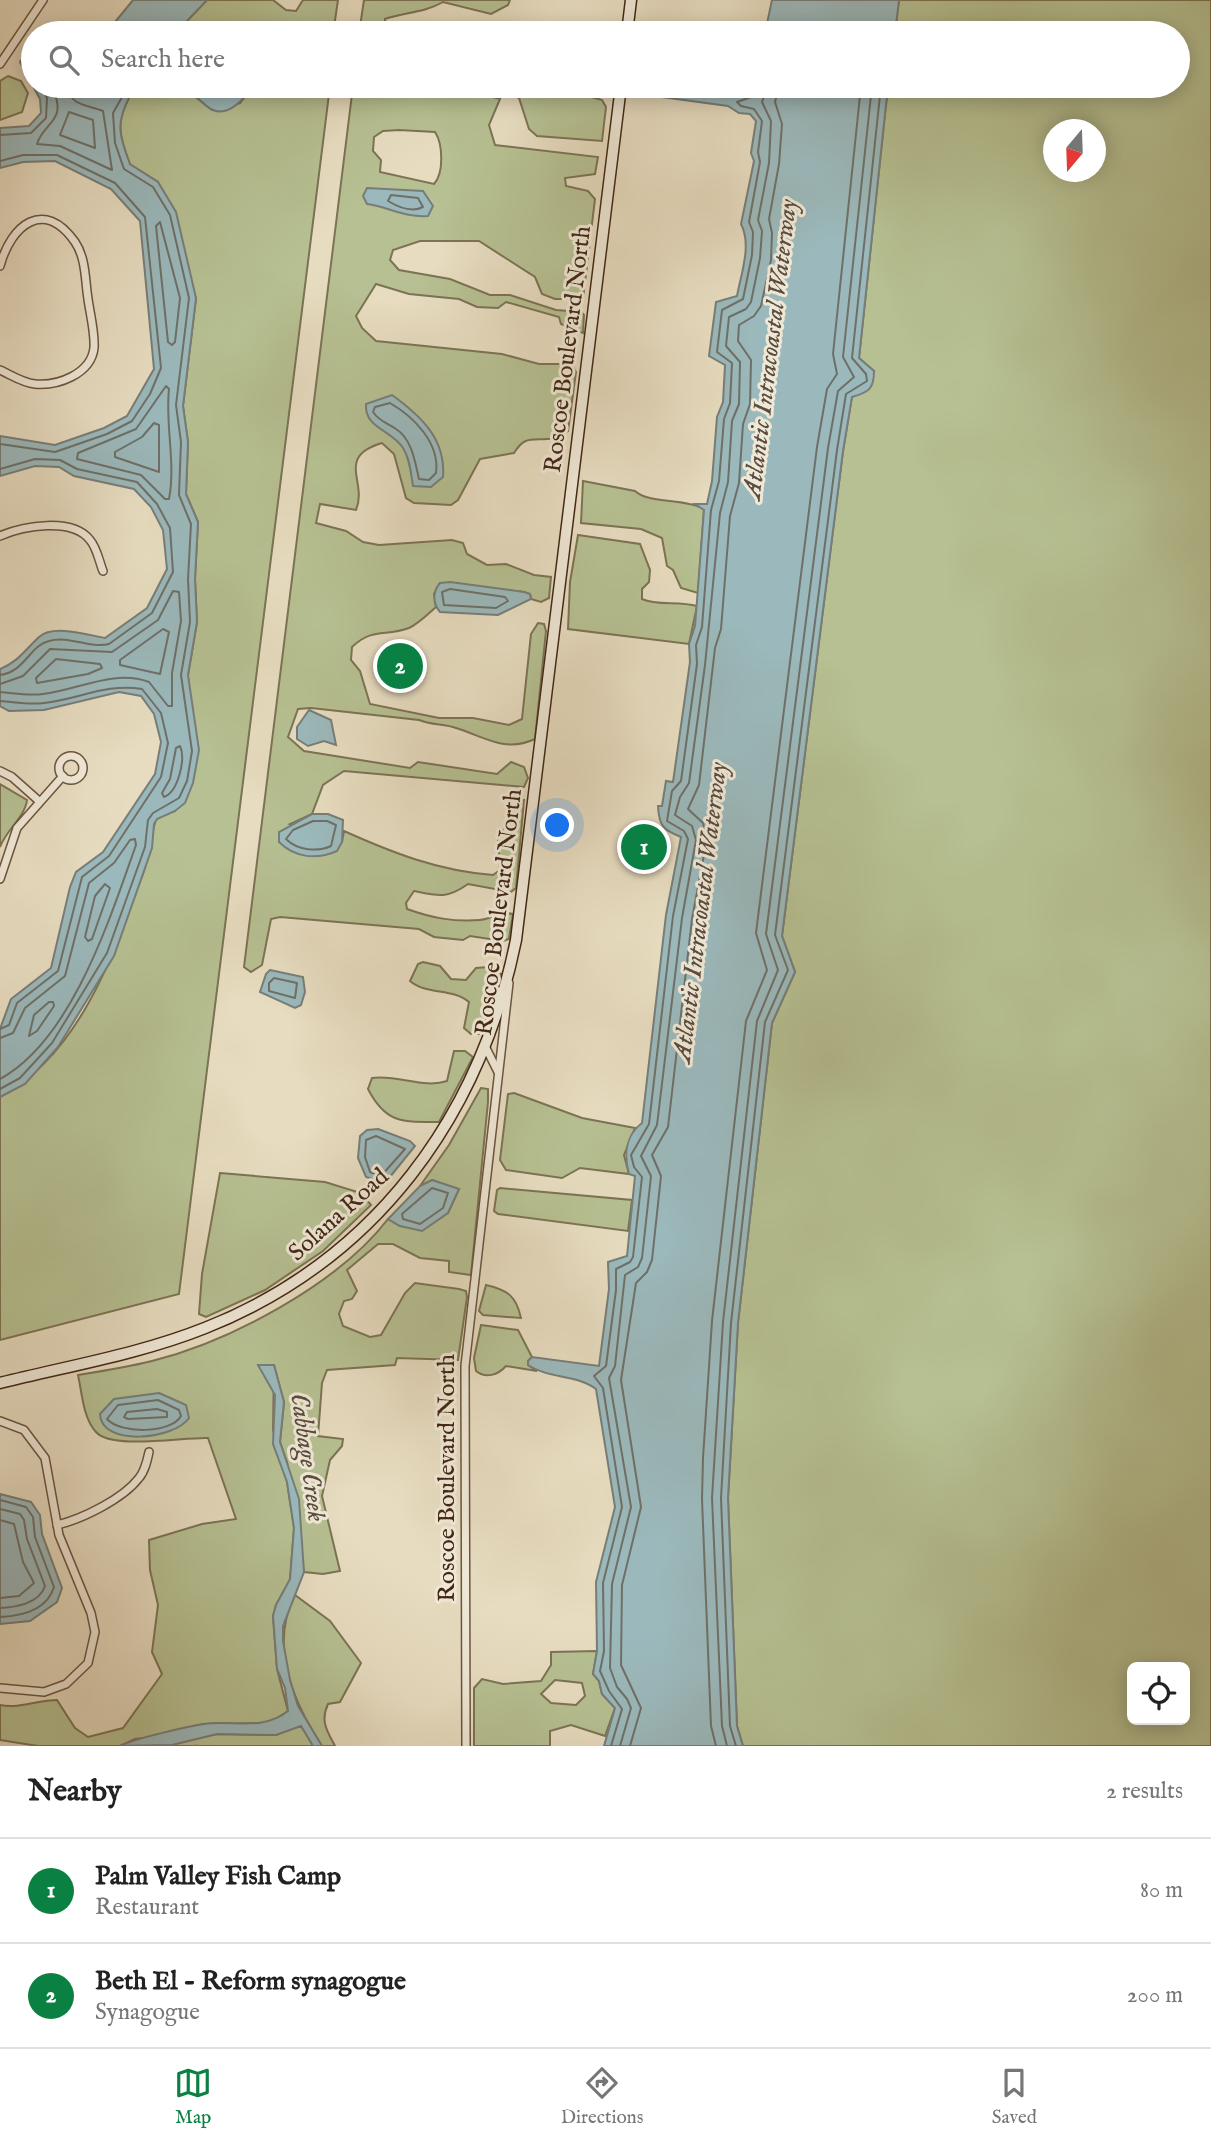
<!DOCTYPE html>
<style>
:root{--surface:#fff;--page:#f6f6f6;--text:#222;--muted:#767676;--line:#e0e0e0;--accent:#0b8043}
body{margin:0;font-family:"IM FELL English",serif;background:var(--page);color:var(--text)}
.controls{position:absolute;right:21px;bottom:21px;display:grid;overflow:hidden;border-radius:10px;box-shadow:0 4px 18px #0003}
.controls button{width:63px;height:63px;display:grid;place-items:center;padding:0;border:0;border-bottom:2px solid var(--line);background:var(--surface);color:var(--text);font:35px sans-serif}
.compass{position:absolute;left:1043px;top:119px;width:63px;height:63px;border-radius:50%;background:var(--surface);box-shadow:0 4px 18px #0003;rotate:199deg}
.you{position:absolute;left:558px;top:826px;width:24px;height:24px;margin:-18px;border:5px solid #fff;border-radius:50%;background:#1a73e8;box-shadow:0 0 0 10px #1a73e833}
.badge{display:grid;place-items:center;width:46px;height:46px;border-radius:50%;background:var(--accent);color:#fff;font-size:23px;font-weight:700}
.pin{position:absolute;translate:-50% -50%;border:4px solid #fff;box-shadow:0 2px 7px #0006}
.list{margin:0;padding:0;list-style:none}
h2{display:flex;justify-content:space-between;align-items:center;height:91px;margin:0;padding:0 28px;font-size:30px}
h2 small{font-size:23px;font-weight:400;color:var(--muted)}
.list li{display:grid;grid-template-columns:46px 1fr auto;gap:21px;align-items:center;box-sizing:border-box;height:105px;padding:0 28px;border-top:2px solid var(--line)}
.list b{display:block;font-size:26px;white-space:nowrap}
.list p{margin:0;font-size:23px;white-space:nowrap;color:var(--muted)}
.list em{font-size:23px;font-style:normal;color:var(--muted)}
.icon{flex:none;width:38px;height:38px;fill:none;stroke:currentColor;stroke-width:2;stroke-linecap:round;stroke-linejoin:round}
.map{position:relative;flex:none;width:1211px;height:1746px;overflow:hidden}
.search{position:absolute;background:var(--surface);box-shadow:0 4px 18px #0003;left:21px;right:21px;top:21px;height:77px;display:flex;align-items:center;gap:18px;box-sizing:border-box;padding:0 24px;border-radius:38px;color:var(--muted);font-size:26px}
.sheet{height:301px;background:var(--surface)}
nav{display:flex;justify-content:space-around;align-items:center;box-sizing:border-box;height:98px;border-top:2px solid var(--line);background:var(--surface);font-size:19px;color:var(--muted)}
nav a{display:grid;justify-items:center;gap:4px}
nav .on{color:var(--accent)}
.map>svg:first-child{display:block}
.green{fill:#b6c092;stroke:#7c7354;stroke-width:2;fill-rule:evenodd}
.water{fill:#9bb9bc;stroke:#777e79;stroke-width:2}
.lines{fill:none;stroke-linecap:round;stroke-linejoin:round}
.shore{stroke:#6e7068;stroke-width:2}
.stream{stroke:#777e79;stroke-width:2.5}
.street-casing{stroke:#6b5440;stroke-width:10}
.secondary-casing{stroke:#422615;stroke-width:13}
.street{stroke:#efe8d6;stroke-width:7}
.secondary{stroke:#efe8d6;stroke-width:10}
.labels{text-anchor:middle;stroke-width:6;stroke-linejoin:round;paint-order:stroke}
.street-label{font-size:24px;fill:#422615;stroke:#efe8d6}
.water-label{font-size:26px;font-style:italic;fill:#584b3f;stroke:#efe8d6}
</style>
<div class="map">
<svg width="1211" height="1746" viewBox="0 0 1211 1746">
<rect width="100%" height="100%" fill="#e7dcc0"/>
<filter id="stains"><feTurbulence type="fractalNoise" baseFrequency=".00286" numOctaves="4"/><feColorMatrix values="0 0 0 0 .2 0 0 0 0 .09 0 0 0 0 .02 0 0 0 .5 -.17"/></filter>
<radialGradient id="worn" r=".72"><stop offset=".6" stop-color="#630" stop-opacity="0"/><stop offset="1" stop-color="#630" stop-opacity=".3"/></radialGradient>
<g class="green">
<path d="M207 0H273L286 10 296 11 303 0H338L334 27H328L327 33H181L184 24Z"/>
<path d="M364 0H510L508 5 491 14 443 2C424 13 406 12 385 19V32L388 33H359Z"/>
<path d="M899 0H1211V1746H743L737 1726 728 1498 738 1323 772 1023 795 972 782 936 843 451 852 396 874 371 859 358 888 86H1178V33H895ZM1054 130H1096V172H1054ZM1132 1667H1185V1720H1132Z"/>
<path d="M8 76 21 81 28 93 22 112 0 120V81Z"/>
<path d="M154 86 192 94 212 110 240 103 253 86H330L179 1294 0 1340V1097C81 1053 114 953 144 871 147 863 154 822 156 820 160 815 169 813 175 811L189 699 188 675 197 622 195 579 198 522 186 494 188 442 183 406 196 298 158 182 130 165C119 133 115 123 131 94Z"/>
<path d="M353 86H486L483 94 500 99 489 125 495 145 598 157 595 174 565 178 566 186 588 191 595 199 583 299H555L542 294 535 277 479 241H420L393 250 390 260 399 270 450 279 490 295H510L556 310 581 312 584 315 583 333 561 324 559 317 506 302 498 308 477 307 459 299 409 294 376 284 356 316 362 328 376 341 502 354 539 364H571L576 372 568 431C561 434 554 439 547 439 529 440 524 437 514 453L480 459 458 500 451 505 414 503 406 498 394 454 382 443C335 457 368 482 356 510L320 504 316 523 346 531 363 542 379 545 452 540 463 543 467 554 487 565 506 564 534 575 551 577 549 598 541 602 531 599 530 594 524 592 440 583 434 594 436 607C428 614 418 624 409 628 385 637 373 627 352 647L351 660 360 671 370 704 439 718H473L509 725 522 719 531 634 538 623 544 624 546 631 535 739C505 753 485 737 456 728 444 724 431 725 419 720L311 708 298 709 288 737 304 751 410 768 418 762 497 774 511 762 524 767 528 778 524 787 344 771 323 785 312 814 290 824 342 842 344 831C393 853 439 871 493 875L500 870 498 835 510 823 518 801 524 800 516 888 511 892 468 884C447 899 438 896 414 891L406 903 407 909C432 918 453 922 480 920 491 919 501 911 513 914L509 939 503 941 470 936 463 940 434 937 419 929 280 917 271 919 262 965 251 972 244 967ZM399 130 435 132C443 144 444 173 434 184L380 172 381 160 373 151 374 137 383 131Z"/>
<path d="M505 86H552L602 100 606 107 602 141 537 136 529 129 519 98 508 92Z"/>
<path d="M583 481 635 491C649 504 684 498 704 509L698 593 681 588 673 570 667 566 662 538 641 529 581 523Z"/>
<path d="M578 535 640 544 650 570 649 582 642 589V599C657 606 678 601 697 606L689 644 568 629 570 582Z"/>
<path d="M0 784 27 800C25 817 6 830 0 847Z"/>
<path d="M423 962 440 966 451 979 466 980 476 968 489 967 501 974 492 1008 479 1034H471L464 1028 469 1002C453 988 426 995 410 981L418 964Z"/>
<path d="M454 1051H465L473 1057 439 1122C403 1122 386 1124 368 1089L372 1078C397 1074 424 1089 447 1081Z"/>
<path d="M481 1088 488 1089V1102L471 1275 449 1272V1261L420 1258 393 1244H378L347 1270 357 1291 352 1299 344 1301 339 1314 343 1326 370 1337 381 1335 405 1293 415 1283 459 1289 466 1291 467 1297 458 1360 397 1358 395 1365 327 1370 322 1383 318 1436 343 1439 342 1446 330 1460 322 1496 340 1571 323 1574 304 1572 287 1462 280 1442 284 1402 274 1365 273 1430 287 1482 294 1528 290 1580 276 1605 273 1616 277 1669 288 1711 270 1723 203 1724 154 1737 135 1739 120 1746H38L0 1740V1705C20 1709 37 1700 57 1700L75 1728 88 1737 123 1728 162 1674 152 1652 158 1605 150 1570 149 1540 202 1524 236 1519 208 1438C183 1437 112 1450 96 1432 83 1418 82 1393 78 1375 103 1371 128 1367 152 1361 231 1341 338 1284 388 1219L400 1226 448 1213 459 1189 432 1180 420 1186 449 1145Z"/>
<path d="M514 1093 582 1118 635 1128 624 1155 629 1174 580 1168 562 1178 506 1170 500 1160 508 1094Z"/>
<path d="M220 1173 325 1182 361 1193 371 1205 323 1251 265 1290 206 1317 199 1314 202 1274Z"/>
<path d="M500 1188 632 1200 628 1231 498 1214 494 1211 497 1190Z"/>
<path d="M486 1285C508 1290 516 1296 521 1318L483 1315 479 1311Z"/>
<path d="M481 1325 518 1330 532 1357 528 1361V1365L537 1371 506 1366C498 1375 486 1379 476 1371L474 1358Z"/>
<path d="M295 1595 330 1621 361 1663 340 1702 328 1704C320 1721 327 1731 335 1746H322C293 1702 269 1645 295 1595Z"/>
<path d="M597 1651 593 1674 599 1681 602 1694 615 1708 605 1736 571 1725 550 1731V1746H474V1688L482 1679 503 1684 541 1681 551 1665V1652ZM555 1680 582 1683 585 1696 576 1705 551 1703 541 1694Z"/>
<path d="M296 1726 305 1728 313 1746H161L217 1734 276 1735Z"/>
</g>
<g class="water">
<path d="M133 0H207L184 24 181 33H106Z"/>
<path d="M772 0H899L895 33H765Z"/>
<path d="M28 50 33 54V86H75L104 93 108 86H198L215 94 236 86H253C245 97 230 117 213 110 205 107 199 97 191 94 170 85 151 87 131 94 115 123 119 134 130 164L158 182 176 212 196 298 183 406 188 442 186 494 198 522 195 579 197 622 188 675 199 750 193 783 185 803 175 811 157 819 154 824 152 848 114 956 58 1047 25 1084 0 1097V1029L11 999 51 968 70 887 76 872 103 852 155 774 161 742 154 714 141 696 119 692 44 710 9 711 0 706V669C18 662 25 650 39 637 53 624 88 635 105 638L147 608 167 569 163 530 151 507 134 489 74 476 59 467 35 466 0 476V436L55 445 104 428 127 416 154 369 140 221 111 189 55 161 23 162 0 168V128L29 126 41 113 40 99 20 62Z"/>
<path d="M583 86H665L712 93 749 91 760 86H888L859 358 874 371C874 389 869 392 852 397L843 451 782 936 795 972 772 1023 738 1323 728 1498 737 1726 743 1746H604L615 1708 602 1694 599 1681 593 1674 597 1651 596 1582 615 1507 596 1389C576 1374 549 1379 528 1365V1361L532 1357 599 1366 609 1289 608 1262 627 1256 635 1176 629 1174C624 1156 625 1136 642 1123L666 915 681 837C663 830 659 826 658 806H662L666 781 673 782 690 662 689 644 695 626 704 510 695 504H707L712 481 717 417 723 402 725 365 709 356 716 302 737 296C741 274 752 245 741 224L754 161 751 153 756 121 750 114 739 113 728 106 632 93 608 92Z"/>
<path d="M367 188 423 191 433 206 428 216C405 218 389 207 367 204L363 196Z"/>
<path d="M392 395C421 416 446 439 443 477L431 487 413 486C411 474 410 459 403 448 392 430 364 428 366 404Z"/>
<path d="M450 582 524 592 530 594 531 599 498 615 440 612C433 604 432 592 440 583Z"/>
<path d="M309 710 331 720 336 745 324 741 308 746 297 739V727Z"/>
<path d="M312 814H328L343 820 342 842 337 851C317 860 295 858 279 842V832Z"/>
<path d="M270 970 303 977 305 992 301 1005 295 1008 260 992 266 974Z"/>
<path d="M378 1129 410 1141 415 1146 385 1183 366 1177 358 1158 360 1136 367 1130Z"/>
<path d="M432 1180 459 1189 448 1213 422 1231 400 1226 388 1219 420 1186Z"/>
<path d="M258 1365H274L284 1402 280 1442 299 1499 304 1572 283 1626V1641L290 1680 298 1706 322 1746H313L301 1726 276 1735 217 1734 172 1745 120 1746C137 1738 185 1727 204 1724 234 1720 263 1731 288 1711L285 1688 277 1669 273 1616 276 1605 290 1579 294 1528 287 1482 273 1444 275 1395Z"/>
<path d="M159 1393 186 1405 189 1418C174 1440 101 1447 100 1414L114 1399Z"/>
<path d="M0 1494 31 1502 40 1515 42 1534 62 1588 57 1602 30 1621 0 1624Z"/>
</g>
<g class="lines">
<g class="shore">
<path d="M51 86C70 121 43 122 37 144L60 146 112 170 103 111C88 105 69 106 68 86"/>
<path d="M69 112 93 120 95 148 60 135Z"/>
<path d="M0 135 31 133 46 118 47 98 41 86"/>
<path d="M0 161 23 155H57L115 183 145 217 161 368 150 394 132 421 107 434 55 452 0 444"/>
<path d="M391 195 418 198 423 207C412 213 398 207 388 201Z"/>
<path d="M160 222 180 298 175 342 172 345 168 342 156 226Z"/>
<path d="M166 386 169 389C165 425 176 463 169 499H165L141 475 77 459 78 453 136 429Z"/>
<path d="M390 403C414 417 440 443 436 473L429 480 419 479C415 462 412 439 396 429 386 422 380 422 373 412L375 407Z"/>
<path d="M154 423 159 425V472L115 457V452L142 437Z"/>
<path d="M0 469 35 459 60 460 77 469 137 482 157 504 170 528 173 572 152 613 109 644C90 649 69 635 49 641 30 645 25 672 0 675"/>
<path d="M450 589 505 597 508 601 496 608 444 605 442 592Z"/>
<path d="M163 629 169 632 160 674 120 665V660Z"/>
<path d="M56 659 100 664 102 668 88 674 37 683 36 678Z"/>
<path d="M0 684 23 676 50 649 112 652 158 620 173 591 179 592 181 621 172 673V706H168L149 682C114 669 78 690 43 694 27 696 14 693 0 692"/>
<path d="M0 701C15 702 28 705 44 703 79 699 107 683 142 689L161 713 168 743 161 777 109 856 82 877 58 971 17 1003 9 1025 0 1029"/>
<path d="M180 746C186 759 178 792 164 797L162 793 170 779 176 748Z"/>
<path d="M313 821H327L336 825 331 846C318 852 298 851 286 839L293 830Z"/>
<path d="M105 884 110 888 92 939 88 941 85 937 95 896Z"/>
<path d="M274 978 297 983 295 998 269 991V983Z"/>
<path d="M49 1002H53L54 1006 37 1031 29 1036 34 1015Z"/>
<path d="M0 1038 13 1033 25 1008 65 976 89 883 114 863 130 840 135 839 136 845C110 918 72 1040 0 1079"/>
<path d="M0 1089 20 1078 52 1043 107 953 145 847 148 820 153 813 179 798 187 781 192 751 181 675 190 622 188 579 191 524 179 495 181 442 176 405 189 298 170 215 153 187 124 169 115 143 113 113 126 90 133 86"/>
<path d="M376 1136 405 1149 381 1176 370 1172 365 1157 366 1140Z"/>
<path d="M432 1188 448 1193 443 1208 420 1224 403 1219 402 1214Z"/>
<path d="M158 1400 179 1410 181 1416C171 1434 120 1434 107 1419L118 1405Z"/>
<path d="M157 1409 167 1412V1417L128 1419 124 1417 127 1412Z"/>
<path d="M0 1500 26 1507 33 1517 35 1537 54 1587C47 1610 22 1616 0 1617"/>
<path d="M0 1509 20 1514 24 1520 27 1539 45 1586C39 1604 16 1607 0 1608"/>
<path d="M0 1520 14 1524 23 1562 34 1583 19 1596 0 1598"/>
<path d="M611 1746 622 1709 609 1691 600 1671 604 1651 603 1583 622 1507 603 1388 594 1376 606 1366 616 1290V1269L630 1262 633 1257 642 1177 634 1167 631 1155 649 1124 673 916 688 839 684 831 667 821 672 791 681 781 697 664 696 645 702 627 711 510 719 481 724 419 730 403 732 363 717 352 722 310 743 299 752 255 753 232 749 222 760 162 758 152 762 121 754 109 741 106 737 102 754 96 759 86"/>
<path d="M620 1746 631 1708 627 1699 617 1687 610 1668 612 1584 631 1507 609 1378 615 1366 625 1275 638 1267 642 1258 651 1176 641 1156 657 1125 682 918 696 840 692 826 675 815 680 797 689 783 705 665 720 513 728 482 732 421 739 404 740 362 726 346 729 317 746 309 751 302 760 258 762 231 758 220 769 163 771 121 762 102 768 86"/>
<path d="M630 1746 641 1708 621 1665 622 1585 641 1507 621 1380 636 1283 647 1272 652 1260 661 1176 652 1155 668 1127 692 919 707 839 703 823 688 809 699 785 715 648 721 629 730 516 739 483 743 424 750 404 751 360 738 341 739 325 754 316 761 306 771 260 772 233 769 219 779 164 782 124 775 102 779 86"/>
<path d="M716 1746 711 1726 702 1499 703 1458 712 1321 746 1021 767 970 756 933 817 447 827 389 837 374 833 354 861 86"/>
<path d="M727 1746 722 1726 712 1498 723 1322 757 1021 778 970 766 934 828 448 838 391 854 377 843 357 872 86"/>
<path d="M736 1746 730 1726 721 1498 731 1323 765 1022 788 970 775 935 837 450 846 394 867 381 866 374 852 358 881 86"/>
</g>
<path class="stream" d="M194 1746H197"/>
<g class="street-casing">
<g id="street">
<path d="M0 64 43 0"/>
<path d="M0 266C11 225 44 198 75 242 86 258 85 280 88 299 90 314 95 332 94 348 91 374 58 386 35 384 23 383 11 375 0 370"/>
<path d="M0 536C23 526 72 517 90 540 97 548 99 561 103 571"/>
<circle cx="71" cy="768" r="12"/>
<path d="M0 771 12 777 39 801"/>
<path d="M0 879 17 828 63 776"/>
<path d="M486 1048 498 1072"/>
<path d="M0 1421 24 1430 45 1458 59 1535 91 1613 95 1632 88 1663 66 1684 44 1692 0 1688"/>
<path d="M57 1525C82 1519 123 1499 139 1478 145 1471 147 1461 149 1452"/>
<path d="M466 1746 465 1366 509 983"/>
</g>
</g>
<g class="secondary-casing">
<g id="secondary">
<path d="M627 33 631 0"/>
<path d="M0 1383C68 1366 140 1354 205 1328 376 1260 480 1117 516 940L621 86"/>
</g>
</g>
<use href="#street" class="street"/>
<use href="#secondary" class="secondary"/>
</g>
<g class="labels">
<g class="street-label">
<text transform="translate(567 349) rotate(-83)" y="8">Roscoe Boulevard North</text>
<text transform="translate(498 912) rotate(-83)" y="8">Roscoe Boulevard North</text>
<text transform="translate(338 1214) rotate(-42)" y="8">Solana Road</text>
<text transform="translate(446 1478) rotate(-90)" y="8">Roscoe Boulevard North</text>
</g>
<g class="water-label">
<text transform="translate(769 349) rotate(-83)" y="9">Atlantic Intracoastal Waterway</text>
<text transform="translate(699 912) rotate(-83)" y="9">Atlantic Intracoastal Waterway</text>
<text transform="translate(309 1457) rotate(82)" y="9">Cabbage Creek</text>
</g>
</g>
<rect width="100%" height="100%" filter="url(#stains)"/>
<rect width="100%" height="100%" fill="url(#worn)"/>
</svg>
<div class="controls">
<button><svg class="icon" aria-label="locate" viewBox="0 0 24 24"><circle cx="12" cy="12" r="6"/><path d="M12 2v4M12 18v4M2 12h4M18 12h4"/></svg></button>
</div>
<svg class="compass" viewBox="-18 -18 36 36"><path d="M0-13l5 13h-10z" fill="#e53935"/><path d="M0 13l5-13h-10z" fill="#767676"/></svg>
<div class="you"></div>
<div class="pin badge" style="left:644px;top:847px">1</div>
<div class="pin badge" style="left:400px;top:666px">2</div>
<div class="search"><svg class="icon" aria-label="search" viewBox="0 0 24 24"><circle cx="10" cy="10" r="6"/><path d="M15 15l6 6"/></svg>Search here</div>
</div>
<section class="sheet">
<h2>Nearby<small>2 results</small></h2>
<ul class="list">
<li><span class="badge">1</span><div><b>Palm Valley Fish Camp</b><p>Restaurant</p></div><em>80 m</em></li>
<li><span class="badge">2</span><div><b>Beth El - Reform synagogue</b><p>Synagogue</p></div><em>200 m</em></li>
</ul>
</section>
<nav>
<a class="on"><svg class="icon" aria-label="map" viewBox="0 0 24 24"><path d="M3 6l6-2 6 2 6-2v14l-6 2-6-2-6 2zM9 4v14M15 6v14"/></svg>Map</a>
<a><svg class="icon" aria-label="directions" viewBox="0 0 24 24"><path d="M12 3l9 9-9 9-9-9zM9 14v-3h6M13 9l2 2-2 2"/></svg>Directions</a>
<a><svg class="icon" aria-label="saved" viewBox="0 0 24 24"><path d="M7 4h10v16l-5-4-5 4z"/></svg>Saved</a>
</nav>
